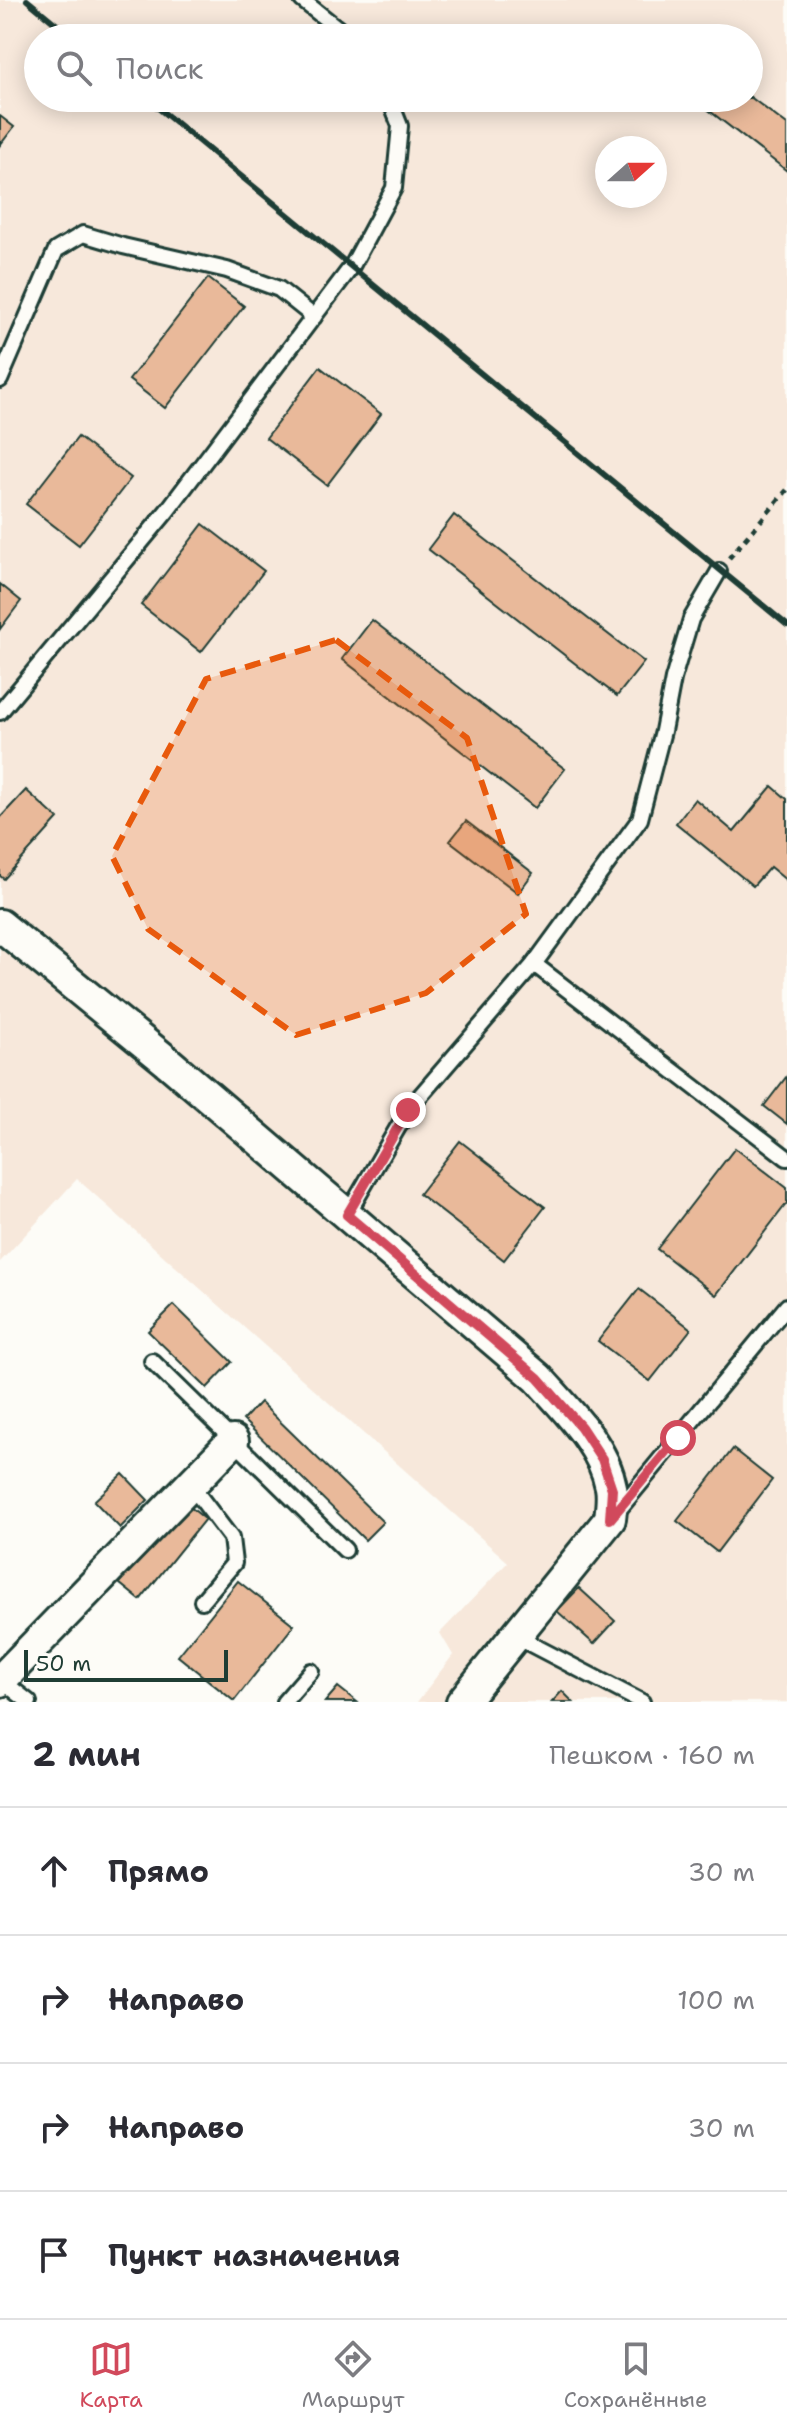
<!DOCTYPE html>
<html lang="ru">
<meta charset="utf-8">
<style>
:root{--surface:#fff;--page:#f2f2f3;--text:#2b2b33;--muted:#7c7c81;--line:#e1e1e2;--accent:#d1495b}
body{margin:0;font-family:"Shantell Sans",sans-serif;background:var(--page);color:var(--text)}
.compass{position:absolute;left:595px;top:136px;width:72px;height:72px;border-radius:50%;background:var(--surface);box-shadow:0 4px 20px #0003;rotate:69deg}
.scale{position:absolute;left:24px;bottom:20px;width:204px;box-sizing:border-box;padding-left:8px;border:4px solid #1f3d34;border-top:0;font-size:22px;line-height:28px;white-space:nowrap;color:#1f3d34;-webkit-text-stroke:6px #fdfcf7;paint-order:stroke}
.stop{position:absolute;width:24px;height:24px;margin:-18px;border:6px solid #d1495b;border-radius:50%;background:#fff}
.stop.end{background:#d1495b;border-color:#fff;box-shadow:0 2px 8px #0008}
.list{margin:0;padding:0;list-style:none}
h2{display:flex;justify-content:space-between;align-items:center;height:104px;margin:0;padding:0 32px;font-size:34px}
h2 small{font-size:26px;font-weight:400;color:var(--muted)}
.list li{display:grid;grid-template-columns:52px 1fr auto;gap:24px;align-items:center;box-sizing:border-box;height:128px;padding:0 32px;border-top:2px solid var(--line)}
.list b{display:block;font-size:30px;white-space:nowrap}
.list em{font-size:26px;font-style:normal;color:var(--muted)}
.icon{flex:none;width:44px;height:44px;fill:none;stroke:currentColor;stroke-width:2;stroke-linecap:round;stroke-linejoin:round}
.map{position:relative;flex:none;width:787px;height:1702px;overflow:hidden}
.search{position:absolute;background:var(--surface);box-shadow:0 4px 20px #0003;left:24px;right:24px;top:24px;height:88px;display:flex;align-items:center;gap:20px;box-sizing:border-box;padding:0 28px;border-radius:44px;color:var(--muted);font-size:30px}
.sheet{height:616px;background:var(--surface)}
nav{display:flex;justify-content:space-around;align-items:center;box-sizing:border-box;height:112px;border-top:2px solid var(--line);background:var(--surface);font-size:22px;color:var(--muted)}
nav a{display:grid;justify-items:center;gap:4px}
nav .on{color:var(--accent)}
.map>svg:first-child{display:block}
.built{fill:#f7e8db;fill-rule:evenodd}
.building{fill:#e9b99a;stroke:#1f3d34;stroke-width:2}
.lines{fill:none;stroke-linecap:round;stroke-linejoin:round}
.lane-casing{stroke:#1f3d34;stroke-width:20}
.street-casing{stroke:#1f3d34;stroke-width:36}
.path{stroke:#1f3d34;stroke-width:5;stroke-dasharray:6 6;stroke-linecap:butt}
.lane{stroke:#fdfcf7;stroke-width:14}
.street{stroke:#fdfcf7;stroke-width:30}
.rail{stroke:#1f3d34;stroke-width:6}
.route{stroke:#d1495b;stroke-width:10}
.marked{fill:#e8590c;fill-opacity:0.2;stroke:#e8590c;stroke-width:6;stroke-dasharray:16 10;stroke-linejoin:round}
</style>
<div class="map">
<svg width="787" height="1702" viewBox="0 0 787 1702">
<rect width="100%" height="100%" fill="#fdfcf7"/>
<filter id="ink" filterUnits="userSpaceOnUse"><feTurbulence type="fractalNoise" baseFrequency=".0125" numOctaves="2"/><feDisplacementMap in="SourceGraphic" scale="16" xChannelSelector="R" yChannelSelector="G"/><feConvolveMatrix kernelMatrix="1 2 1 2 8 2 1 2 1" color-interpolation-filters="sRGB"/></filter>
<g filter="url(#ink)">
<path class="built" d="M0 0H787V1702H417L453 1655 440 1633 508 1562 77 1179 0 1262ZM38 38H749V98H38ZM607 148H655V196H607Z"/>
<g class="building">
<path d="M749 96 787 125V171L706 108 714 98H749Z"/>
<path d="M0 116 14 127 0 145Z"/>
<path d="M208 278 244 306 165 408 129 380Z"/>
<path d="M320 367 381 414 327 485 266 438Z"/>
<path d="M78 437 131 478 79 545 26 504Z"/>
<path d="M454 515 644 662 617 696 428 549Z"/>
<path d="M203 524 264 571 201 652 141 605Z"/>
<path d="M0 584 21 601 0 629Z"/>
<path d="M372 620 565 769 535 808 342 659Z"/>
<path d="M772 786 787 799V881L770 867 753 886 676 823 695 799 734 832Z"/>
<path d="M26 790 58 819 4 879 0 876V818Z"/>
<path d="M466 821 533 873 518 893 450 841Z"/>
<path d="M787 1076V1124L764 1106Z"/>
<path d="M460 1141 545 1207 504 1260 419 1194Z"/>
<path d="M735 1148 787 1188V1203L716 1295 657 1249Z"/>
<path d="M639 1289 691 1329 650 1381 598 1341Z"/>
<path d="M174 1305 232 1362 207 1388 148 1331Z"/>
<path d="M260 1402 383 1522 365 1540 243 1420Z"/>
<path d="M733 1449 772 1480 717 1552 677 1521Z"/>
<path d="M123 1474 148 1500 120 1528 94 1501Z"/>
<path d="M184 1502 205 1519 140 1600 119 1583Z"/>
<path d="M238 1581 294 1625 234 1701 178 1656Z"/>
<path d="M579 1588 615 1621 594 1644 557 1611Z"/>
<path d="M338 1687 357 1702H325Z"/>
<path d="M562 1691 573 1702H552Z"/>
</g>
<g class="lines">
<g class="lane-casing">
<g id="lane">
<path d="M302 0 350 38"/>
<path d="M0 380 56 250 83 234 123 246 227 270 279 289 314 317"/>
<path d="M0 712 167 511 352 266 394 188 400 126 389 98"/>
<path d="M534 964 787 1158"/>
<path d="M347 1215 408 1110 534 964 640 819 663 731 673 679 691 619 719 571"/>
<path d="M152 1361 345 1550"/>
<path d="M190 1484 231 1538 234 1563 202 1601"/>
<path d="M616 1513 787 1306"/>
<path d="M517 1637 642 1702"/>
<path d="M1 1680 29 1702"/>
<path d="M284 1702 311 1671"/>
</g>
</g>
<g class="street-casing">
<g id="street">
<path d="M0 925 169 1063 538 1378C566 1410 603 1444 611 1487 613 1497 611 1509 610 1519L462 1702"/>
<path d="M0 1681 233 1441"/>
</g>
</g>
<path class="path" d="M729 558 787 490"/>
<use href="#lane" class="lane"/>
<use href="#street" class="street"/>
<g class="rail">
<path d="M27 0 73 38"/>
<path d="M146 98 787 625"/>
</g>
</g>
</g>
<g class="lines" filter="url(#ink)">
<path class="route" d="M408 1110 347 1215 538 1378 581 1427 602 1459 612 1489 610 1519 678 1438"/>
</g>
<path class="marked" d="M336 640 467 738 526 914 426 993 296 1035 148 929 112 856 206 679Z"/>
</svg>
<svg class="compass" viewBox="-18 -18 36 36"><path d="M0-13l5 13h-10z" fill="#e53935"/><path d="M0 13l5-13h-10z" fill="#7c7c81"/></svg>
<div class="scale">50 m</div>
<div class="stop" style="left:678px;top:1438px"></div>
<div class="stop end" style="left:408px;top:1110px"></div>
<div class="search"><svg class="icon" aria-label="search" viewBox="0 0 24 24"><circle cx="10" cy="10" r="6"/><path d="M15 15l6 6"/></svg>Поиск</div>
</div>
<section class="sheet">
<h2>2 мин<small>Пешком · 160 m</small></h2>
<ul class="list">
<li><svg class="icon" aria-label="ahead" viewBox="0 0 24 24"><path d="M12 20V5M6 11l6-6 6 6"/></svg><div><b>Прямо</b></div><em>30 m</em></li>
<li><svg class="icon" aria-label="right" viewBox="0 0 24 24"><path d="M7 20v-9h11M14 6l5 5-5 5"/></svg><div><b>Направо</b></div><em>100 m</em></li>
<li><svg class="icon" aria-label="right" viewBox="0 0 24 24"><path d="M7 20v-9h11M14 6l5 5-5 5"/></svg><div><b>Направо</b></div><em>30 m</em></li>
<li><svg class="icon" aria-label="arrive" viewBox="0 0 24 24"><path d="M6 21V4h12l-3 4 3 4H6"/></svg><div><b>Пункт назначения</b></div></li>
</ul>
</section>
<nav>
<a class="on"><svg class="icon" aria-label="map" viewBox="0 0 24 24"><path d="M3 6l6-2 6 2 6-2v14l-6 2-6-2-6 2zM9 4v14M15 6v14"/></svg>Карта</a>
<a><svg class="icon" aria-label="directions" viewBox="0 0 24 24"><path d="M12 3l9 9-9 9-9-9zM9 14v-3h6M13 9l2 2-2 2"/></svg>Маршрут</a>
<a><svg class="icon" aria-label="saved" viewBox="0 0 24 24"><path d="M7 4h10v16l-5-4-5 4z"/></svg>Сохранённые</a>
</nav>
